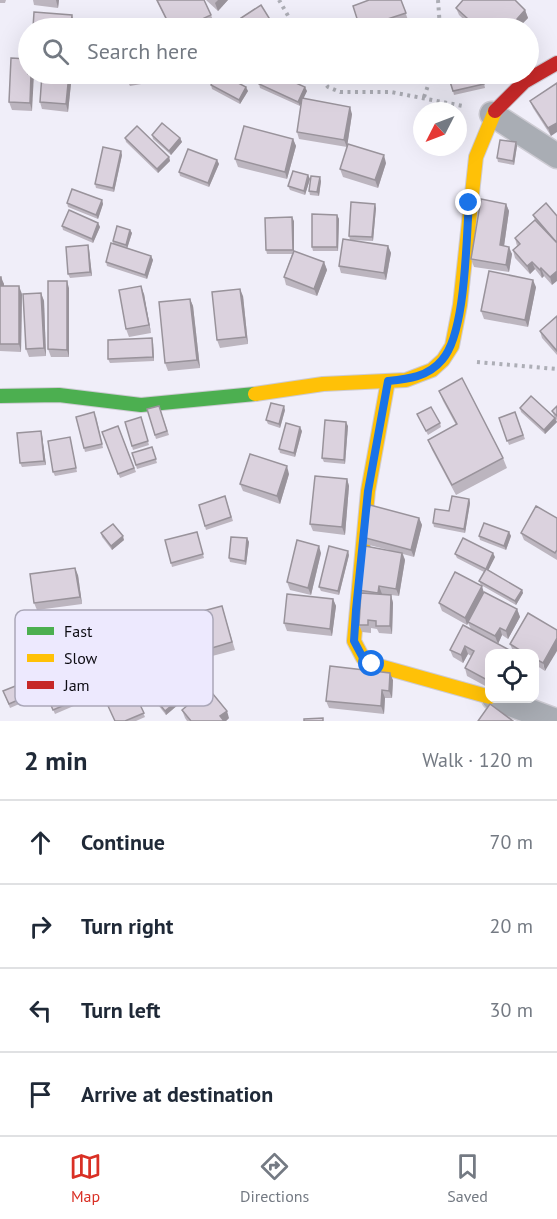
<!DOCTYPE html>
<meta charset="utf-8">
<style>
:root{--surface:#fff;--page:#f2f2f3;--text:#1f2937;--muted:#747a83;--line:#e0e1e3;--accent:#d93025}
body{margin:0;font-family:"PT Sans",sans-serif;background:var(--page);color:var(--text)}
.controls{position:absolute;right:18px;bottom:18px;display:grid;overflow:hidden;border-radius:12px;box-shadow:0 6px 24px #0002}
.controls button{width:54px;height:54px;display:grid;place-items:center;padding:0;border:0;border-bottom:2px solid var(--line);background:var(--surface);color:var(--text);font:30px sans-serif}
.compass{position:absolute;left:413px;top:102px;width:54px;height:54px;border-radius:50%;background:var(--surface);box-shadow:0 6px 24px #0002;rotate:228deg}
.stop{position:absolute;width:18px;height:18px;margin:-14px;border:4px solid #1a73e8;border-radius:50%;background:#fff}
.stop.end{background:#1a73e8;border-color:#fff;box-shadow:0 2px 6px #0008}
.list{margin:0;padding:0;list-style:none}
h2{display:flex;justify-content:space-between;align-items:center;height:78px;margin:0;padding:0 24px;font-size:26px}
h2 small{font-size:20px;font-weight:400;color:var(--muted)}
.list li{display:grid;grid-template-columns:39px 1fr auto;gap:18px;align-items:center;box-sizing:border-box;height:84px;padding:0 24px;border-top:2px solid var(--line)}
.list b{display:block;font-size:22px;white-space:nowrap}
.list em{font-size:20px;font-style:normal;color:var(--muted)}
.icon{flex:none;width:33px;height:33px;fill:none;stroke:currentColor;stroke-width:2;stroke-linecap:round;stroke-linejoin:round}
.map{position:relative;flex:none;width:557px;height:721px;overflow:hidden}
.search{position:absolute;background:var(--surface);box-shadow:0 6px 24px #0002;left:18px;right:18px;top:18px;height:66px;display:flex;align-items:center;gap:15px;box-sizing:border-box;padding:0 21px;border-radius:33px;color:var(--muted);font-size:22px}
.sheet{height:414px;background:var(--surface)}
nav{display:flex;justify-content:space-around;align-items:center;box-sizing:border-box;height:84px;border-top:2px solid var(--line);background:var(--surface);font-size:16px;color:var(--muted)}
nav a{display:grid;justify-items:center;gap:3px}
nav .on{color:var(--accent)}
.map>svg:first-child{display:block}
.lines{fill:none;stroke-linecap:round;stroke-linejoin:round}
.street-casing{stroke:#cdcbd3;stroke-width:27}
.fast-casing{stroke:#cdcbd3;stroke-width:16}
.slow-casing{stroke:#cdcbd3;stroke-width:16}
.jam-casing{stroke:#cdcbd3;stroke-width:16}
.path{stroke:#adaeb6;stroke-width:4;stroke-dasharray:3 4.5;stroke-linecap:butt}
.street{stroke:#a9adb4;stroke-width:24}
.fast{stroke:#4caf50;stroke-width:14}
.slow{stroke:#ffc107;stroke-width:14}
.jam{stroke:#c62828;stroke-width:14}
.wall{fill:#bcb5bf}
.shaded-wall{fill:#99939b}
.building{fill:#dbd2de;stroke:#99939b;stroke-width:1.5}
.route{stroke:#1a73e8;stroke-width:8}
.key{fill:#ede9fe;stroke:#aaa7b8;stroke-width:1.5}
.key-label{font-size:16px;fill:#0d0c13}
</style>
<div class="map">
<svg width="557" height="721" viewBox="0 0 557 721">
<rect width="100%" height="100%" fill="#f0eef9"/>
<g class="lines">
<g class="street-casing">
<g id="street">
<path d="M492 114 557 156"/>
<path d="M494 698 556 721"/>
</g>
</g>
<g class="fast-casing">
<path id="fast" d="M0 396 59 395 141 405 255 394"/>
</g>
<g class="slow-casing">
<g id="slow">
<path d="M388 381 368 491 354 641 363 658 372 664 490 697"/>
<path d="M255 394 323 384 406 380 432 370 443 360 452 346 460 305 476 157 495 111"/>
</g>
</g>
<g class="jam-casing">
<path id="jam" d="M495 111 524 82 557 63"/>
</g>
<g class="path">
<path d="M279 0 295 28"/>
<path d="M438 0 440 28"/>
<path d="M317 74 328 87 340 92H391L463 106"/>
<path d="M424 97 432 74"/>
<path d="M477 362 557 369"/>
</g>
<use href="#street" class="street"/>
<use href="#fast" class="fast"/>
<use href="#slow" class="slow"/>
<use href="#jam" class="jam"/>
</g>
<g class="wall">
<path d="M0 0H6L5 3H0Z"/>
<path d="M33 0H59L58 8 34 5Z"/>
<path d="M156 0H204L214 22 201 28H170Z"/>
<path d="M206 0H228L218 11Z"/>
<path d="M401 0 408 20 384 28H360Z"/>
<path d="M456 8 525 10 528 18 521 25 522 28H473L459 15Z"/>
<path d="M28 59 32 111 12 110 9 102Z"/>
<path d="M72 74 68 112 42 109 40 102Z"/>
<path d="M146 74 147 83 130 86 128 82Z"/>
<path d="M340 74H360V79L343 81Z"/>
<path d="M482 74 485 88 454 95 453 91Z"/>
<path d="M557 83 551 136 533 108 530 101Z"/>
<path d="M259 84 307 91 303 98 352 114 347 147 299 139 297 132 301 103 300 106 260 88Z"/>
<path d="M211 85 248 91 240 104 212 89Z"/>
<path d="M152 135 180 138 182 142 171 155 153 139Z"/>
<path d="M125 138 169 157 170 161 158 173 126 142Z"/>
<path d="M293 139 296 146 287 179 238 167 235 159Z"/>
<path d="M516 142 517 146 514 165 498 162 497 158Z"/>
<path d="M122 155 114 192 96 188 95 184Z"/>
<path d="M217 160 219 164 209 187 180 176 179 172Z"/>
<path d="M386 163 378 188 343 177 340 169Z"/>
<path d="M308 175 310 179 305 195 290 190 288 186Z"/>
<path d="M321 181 319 196 310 195 309 191Z"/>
<path d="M102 200 103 204 98 219 68 207 67 203Z"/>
<path d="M546 203 552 285 544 276 542 278 535 269 530 274 515 258 513 250 517 246 515 238 535 220 533 215Z"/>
<path d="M506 204 509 211 504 246 512 254 509 272 474 267 471 259Z"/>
<path d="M376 208 373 241 350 240 349 236Z"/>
<path d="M337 215 339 219 338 251H313L312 247Z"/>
<path d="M294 221V251L324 262 327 270 317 296 286 285 284 277 292 254H267L266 250Z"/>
<path d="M98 223 100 227 93 243 63 230 62 226Z"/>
<path d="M130 230 132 233 127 248 151 256 153 260 147 279 107 266 106 262 113 243V241Z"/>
<path d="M88 245 89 249 92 276 70 278 68 274Z"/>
<path d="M388 246 391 253 386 280 341 273 339 266Z"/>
<path d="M0 277 4 284V286L22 294 21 352 0 351Z"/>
<path d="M536 287 528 327 484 319 481 311Z"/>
<path d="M69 288V357H51L48 349Z"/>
<path d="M41 293 44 301 46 356 29 357 26 349Z"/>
<path d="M144 294 151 333 129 337 126 329Z"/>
<path d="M243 296 248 344 220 348 217 340Z"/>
<path d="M190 299 193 306 200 368 168 371 165 363Z"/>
<path d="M557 316V355L542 338 540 331Z"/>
<path d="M152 338 153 342 154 361 110 363 108 359Z"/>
<path d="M439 391 503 458 507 468 456 495 432 450 428 440 456 425 443 401Z"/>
<path d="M159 406 169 435 156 439 147 409Z"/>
<path d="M557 406V420L555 419 557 422 545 434 521 412 520 408 555 418 552 411Z"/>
<path d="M285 410 280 428 268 424 266 420Z"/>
<path d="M515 412 525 439 509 445 499 418Z"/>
<path d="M417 414 440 423 441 427 428 435Z"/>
<path d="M96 416 103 448 85 452 84 448Z"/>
<path d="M141 417 149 445 133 450 125 422Z"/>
<path d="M118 426 136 472 120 478 102 432Z"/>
<path d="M348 426 345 464 324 462 322 458Z"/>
<path d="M302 431 295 457 280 453 279 449Z"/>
<path d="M42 435 46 465 22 467 20 463Z"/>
<path d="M70 437 77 472 55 476 53 472Z"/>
<path d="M152 447 157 463 137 469 132 453Z"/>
<path d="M289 474 280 504 243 491 240 484Z"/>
<path d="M347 479 349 486 345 535 313 531 310 524Z"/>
<path d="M225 496 233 521 206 530 199 505Z"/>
<path d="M469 499 470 503 465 533 434 527 433 523Z"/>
<path d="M419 518 422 525 414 557 403 554 405 560 399 596 391 595 393 603 392 634 379 633 377 629 371 628V633L362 632 359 625 361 598 358 590 389 550 365 544 362 537Z"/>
<path d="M557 518V560L524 540 521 533Z"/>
<path d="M197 532 204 558 172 567 171 563Z"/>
<path d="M509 532 511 536 506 550 480 540 479 536Z"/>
<path d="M101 533 124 540 112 550 102 537Z"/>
<path d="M247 538 249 542 246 565 230 562 229 558Z"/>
<path d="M321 553 311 595 290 590 287 582Z"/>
<path d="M455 554 495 557 488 570 522 590 523 593 516 605 481 585 479 581 484 572 457 558Z"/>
<path d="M349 555 339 595 321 591 319 587Z"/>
<path d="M78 575 82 604 37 610 34 603Z"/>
<path d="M484 592 517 609 520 617 508 639 502 635 498 644 489 654V688L467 676 465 668 471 656 468 654 463 663 453 657 450 650 471 629 468 623 467 625 442 611 439 603Z"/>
<path d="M333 599 336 606 332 636 287 631 284 623Z"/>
<path d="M222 606 235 650 197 660 195 653Z"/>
<path d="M104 610 111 631 67 646 60 625Z"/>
<path d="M528 613 545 671 534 664V654H516L513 651 510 644Z"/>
<path d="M111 668 146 678 130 692 112 672Z"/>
<path d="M65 678 76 705 55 714 43 686Z"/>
<path d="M33 679 40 695 10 708 3 691Z"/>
<path d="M393 680 392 698H385L384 714 329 708 326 701Z"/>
<path d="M191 689 192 693 166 715 151 696 150 692Z"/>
<path d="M135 694 145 717 136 721H114Z"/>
<path d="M182 710 229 718 226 721H187L185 718Z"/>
</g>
<g class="shaded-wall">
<path d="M56 0H59L58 8Z"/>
<path d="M218 0H228L218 11 215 3Z"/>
<path d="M525 10 528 18 521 25 522 28H515L517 19Z"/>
<path d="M72 15 74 22V28L71 27Z"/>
<path d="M31 74H34L32 111 30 103Z"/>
<path d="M69 74H72L68 112 66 104Z"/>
<path d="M246 87 248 91 240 104 239 100Z"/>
<path d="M305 87 307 91 300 106 298 102Z"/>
<path d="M350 107 352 114 347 147 344 140Z"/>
<path d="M557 123V132L551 136 548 128Z"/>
<path d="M180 138 182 142 171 155 169 151Z"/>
<path d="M293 139 296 146 287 179 285 172Z"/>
<path d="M516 142 517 146 514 165 513 161Z"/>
<path d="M121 151 122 155 114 192 113 188Z"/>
<path d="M384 155 386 163 378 188 375 180Z"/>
<path d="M169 157 170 161 158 173 157 169Z"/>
<path d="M217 160 219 164 209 187 208 183Z"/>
<path d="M308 175 310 179 305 195 304 191Z"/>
<path d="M320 177 321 181 319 196 317 192Z"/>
<path d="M102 200 103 204 98 219 96 215Z"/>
<path d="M375 204 376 208 373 241 372 237Z"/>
<path d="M506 204 509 211 503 253 500 245Z"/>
<path d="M337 215 339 219 338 251 337 247Z"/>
<path d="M292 217 294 221V254L293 250Z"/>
<path d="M98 223 100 227 93 243 92 239Z"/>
<path d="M130 230 132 233 127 249 126 245Z"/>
<path d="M88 245 89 249 92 276 90 272Z"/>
<path d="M388 246 391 253 386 280 384 273Z"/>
<path d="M509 247 512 254 509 272 506 265Z"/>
<path d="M151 256 153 260 147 279 145 275Z"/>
<path d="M324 262 327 270 317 296 314 289Z"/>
<path d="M532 262 535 269 530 274 527 266Z"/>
<path d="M541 268 544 276 542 278 540 270Z"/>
<path d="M557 271V281L552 285 550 277Z"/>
<path d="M1 277 4 284V294L1 286Z"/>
<path d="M533 280 536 287 528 327 525 320Z"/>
<path d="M67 281 69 288V357L67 350Z"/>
<path d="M19 286 22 294 21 352 19 344Z"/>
<path d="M141 286 144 294 151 333 149 325Z"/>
<path d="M240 289 243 296 248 344 246 337Z"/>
<path d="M41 293 44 301 46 356 44 348Z"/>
<path d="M190 299 193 306 200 368 197 360Z"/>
<path d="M152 338 153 342 154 361 153 357Z"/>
<path d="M284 406 285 410 280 428 279 424Z"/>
<path d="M555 418 557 422 545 434 544 430Z"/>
<path d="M346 422 348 426 345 464 344 460Z"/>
<path d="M300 427 302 431 295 457 294 453Z"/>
<path d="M41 431 42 435 46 465 44 461Z"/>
<path d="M287 466 289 474 280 504 277 496Z"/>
<path d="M347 479 349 486 345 535 342 527Z"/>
<path d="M469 499 470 503 465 533 464 529Z"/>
<path d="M419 518 422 525 414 557 411 550Z"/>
<path d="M509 532 511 536 506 550 504 546Z"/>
<path d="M123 536 124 540 112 550 111 546Z"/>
<path d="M247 538 249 542 246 565 245 561Z"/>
<path d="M319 546 321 553 311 595 308 588Z"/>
<path d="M348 551 349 555 339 595 338 591Z"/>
<path d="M402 553 405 560 399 596 396 589Z"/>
<path d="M493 553 495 557 487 573 486 569Z"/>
<path d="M75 568 78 575 82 604 80 597Z"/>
<path d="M379 586 382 594 381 601 378 593Z"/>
<path d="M482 586 484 593 467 625 465 618Z"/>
<path d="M522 590 523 593 516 605 515 601Z"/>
<path d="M391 595 393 603 392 634 390 626Z"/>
<path d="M333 599 336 606 332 636 330 629Z"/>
<path d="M517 609 520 617 508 639 506 631Z"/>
<path d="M500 628 502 635 498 644 495 636Z"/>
<path d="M557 638V651L545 671 543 663Z"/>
<path d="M465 646 468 654 463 663 461 655Z"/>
<path d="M390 673 393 680 392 698 389 691Z"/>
<path d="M145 674 146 678 130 692 129 688Z"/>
<path d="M191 689 192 693 166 715 165 711Z"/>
<path d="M382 690 385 698 384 714 381 706Z"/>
<path d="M227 711 229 718 226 721H222L220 716Z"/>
</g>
<g class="building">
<path d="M157 0H204L211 15 183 28H171Z"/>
<path d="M369 0H401L406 13 360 28 353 6Z"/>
<path d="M463 0H515L525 10 517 19 520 23 515 28H478L456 8Z"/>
<path d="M261 5 274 26 271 28H248L241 18Z"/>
<path d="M34 12 72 15 71 27 94 28H33Z"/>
<path d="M406 26 407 28H394Z"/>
<path d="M11 58 28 59V74H31L30 103 9 102Z"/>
<path d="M42 74H69L66 104 40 102Z"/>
<path d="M127 74H145L146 79 128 82Z"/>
<path d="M217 74H221L246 87 239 100 211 85Z"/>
<path d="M264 74H276L305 87 298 102 259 84Z"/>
<path d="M454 74H481L484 84 453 91 448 75Z"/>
<path d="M557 83V123L548 128 530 101Z"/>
<path d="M302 98 350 107 344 140 297 132Z"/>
<path d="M162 123 180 138 169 151 152 135Z"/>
<path d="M137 126 169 157 157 169 125 138Z"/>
<path d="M244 126 293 139 285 172 235 159Z"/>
<path d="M500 140 516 142 513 161 497 158Z"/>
<path d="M348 144 384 155 375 180 340 169Z"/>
<path d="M103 147 121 151 113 188 95 184Z"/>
<path d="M188 149 217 160 208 183 179 172Z"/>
<path d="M293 171 308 175 304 191 288 186Z"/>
<path d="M311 176 320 177 317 192 309 191Z"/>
<path d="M72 189 102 200 96 215 67 203Z"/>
<path d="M481 199 506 204 500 245 509 247 506 265 471 259Z"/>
<path d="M351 202 375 204 372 237 349 236Z"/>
<path d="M546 203 557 216V243L533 215Z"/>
<path d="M69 210 98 223 92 239 62 226Z"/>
<path d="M312 214 337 215V247H312Z"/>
<path d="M292 217 293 250H266L265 218Z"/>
<path d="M535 220 557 243V271L550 277 541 268 540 270 532 262 527 266 513 250 520 244 515 238Z"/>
<path d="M117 226 130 230 126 245 113 241Z"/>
<path d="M343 239 388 246 384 273 339 266Z"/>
<path d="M111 243 151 256 145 275 106 262Z"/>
<path d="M88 245 90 272 68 274 66 247Z"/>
<path d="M294 251 324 262 314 289 284 277Z"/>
<path d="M489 271 533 280 525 320 481 311Z"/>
<path d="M0 277H1V286H19V344H0Z"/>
<path d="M48 281H67V350L48 349Z"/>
<path d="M141 286 149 325 126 329 119 290Z"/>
<path d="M240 289 246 337 217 340 212 292Z"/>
<path d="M41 293 44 348 26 349 23 294Z"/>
<path d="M190 299 197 360 165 363 159 302Z"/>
<path d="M557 316V351L540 331Z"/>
<path d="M152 338 153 357 108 359V340Z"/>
<path d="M462 378 503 458 452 485 428 440 457 424 439 391Z"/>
<path d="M531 396 555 418 544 430 520 408Z"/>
<path d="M271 403 284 406 279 424 266 420Z"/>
<path d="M159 406 167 431 155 435 147 409Z"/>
<path d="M557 406V416L552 411Z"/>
<path d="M431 407 440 423 426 431 417 414Z"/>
<path d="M94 412 102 444 84 448 76 417Z"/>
<path d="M515 412 523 435 507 441 499 418Z"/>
<path d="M141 417 148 441 132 446 125 422Z"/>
<path d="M325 420 346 422 344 460 322 458Z"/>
<path d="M286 423 300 427 294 453 279 449Z"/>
<path d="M118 426 134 468 118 474 102 432Z"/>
<path d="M41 431 44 461 20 463 17 433Z"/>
<path d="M70 437 76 468 53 472 48 441Z"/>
<path d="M152 447 156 459 136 465 132 453Z"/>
<path d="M250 454 287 466 277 496 240 484Z"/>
<path d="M315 476 347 479 342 527 310 524Z"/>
<path d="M225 496 231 517 205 526 199 505Z"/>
<path d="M452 496 469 499 464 529 433 523 435 509 449 511Z"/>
<path d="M370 505 419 518 411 550 362 537Z"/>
<path d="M536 506 557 518V550L555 553 521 533Z"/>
<path d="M484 523 509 532 504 546 479 536Z"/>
<path d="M113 524 123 536 111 546 101 533Z"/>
<path d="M197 532 203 554 171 563 165 540Z"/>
<path d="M231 537 247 538 245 561 229 558Z"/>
<path d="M463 538 493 553 486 569 522 590 515 601 479 581 486 569 455 554Z"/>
<path d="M297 540 319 546 308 588 287 582Z"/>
<path d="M329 546 348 551 338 591 319 587Z"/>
<path d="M365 546 402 553 396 589 379 586 378 593 358 590Z"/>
<path d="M75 568 80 597 34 603 30 574Z"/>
<path d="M455 572 482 586 465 618 439 603Z"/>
<path d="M484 592 517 609 506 631 500 628 495 636 468 622Z"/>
<path d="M361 593 391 595 390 626H376V621L368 620V625H359Z"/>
<path d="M287 594 333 599 330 629 284 623Z"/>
<path d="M222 606 232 642 195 653 184 616Z"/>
<path d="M528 613 557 630V638L543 663 534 658V654H526L510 644Z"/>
<path d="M463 625 513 652 512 654H489V681L465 668 474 651 465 646 461 655 450 650Z"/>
<path d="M330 666 390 673 389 691 382 690 381 706 326 701Z"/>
<path d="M176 671 191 689 165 711 150 692Z"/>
<path d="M65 678 74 701 53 710 43 686Z"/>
<path d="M33 679 38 691 9 704 3 691Z"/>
<path d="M208 688 227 711 220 716 224 721H191L182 710Z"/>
<path d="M135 694 144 713 125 721H115L108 706Z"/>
<path d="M490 704 513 721H478Z"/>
<path d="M323 718V721H304V719Z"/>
</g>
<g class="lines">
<path class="route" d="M372 664 363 658 354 641 356 610 368 491 388 381C408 379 428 377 442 360 466 334 466 240 469 203"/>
</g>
<rect x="15" y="610" width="198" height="96" rx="9" class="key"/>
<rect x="27" y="627" width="27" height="8" fill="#4caf50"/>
<rect x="27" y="654" width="27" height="8" fill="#ffc107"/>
<rect x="27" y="681" width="27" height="8" fill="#c62828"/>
<g class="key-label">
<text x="64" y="637">Fast</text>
<text x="64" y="664">Slow</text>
<text x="64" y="691">Jam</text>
</g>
</svg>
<div class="controls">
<button><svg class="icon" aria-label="locate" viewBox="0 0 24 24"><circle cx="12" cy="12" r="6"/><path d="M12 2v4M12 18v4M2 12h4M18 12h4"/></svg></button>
</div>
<svg class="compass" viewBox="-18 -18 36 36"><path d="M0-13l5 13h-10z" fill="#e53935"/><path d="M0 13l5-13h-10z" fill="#747a83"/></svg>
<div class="stop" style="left:372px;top:664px"></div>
<div class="stop end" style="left:469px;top:203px"></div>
<div class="search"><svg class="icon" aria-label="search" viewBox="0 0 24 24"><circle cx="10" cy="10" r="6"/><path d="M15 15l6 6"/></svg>Search here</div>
</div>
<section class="sheet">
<h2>2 min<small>Walk · 120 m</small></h2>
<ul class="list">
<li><svg class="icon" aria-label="ahead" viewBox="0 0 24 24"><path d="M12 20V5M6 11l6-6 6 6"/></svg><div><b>Continue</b></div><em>70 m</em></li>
<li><svg class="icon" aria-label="right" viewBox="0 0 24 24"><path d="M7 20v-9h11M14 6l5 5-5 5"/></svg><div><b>Turn right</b></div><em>20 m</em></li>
<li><svg class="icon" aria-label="left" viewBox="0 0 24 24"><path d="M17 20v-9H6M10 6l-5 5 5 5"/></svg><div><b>Turn left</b></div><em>30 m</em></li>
<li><svg class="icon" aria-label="arrive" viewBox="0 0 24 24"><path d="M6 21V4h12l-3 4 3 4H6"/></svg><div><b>Arrive at destination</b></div></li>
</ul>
</section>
<nav>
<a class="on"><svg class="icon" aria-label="map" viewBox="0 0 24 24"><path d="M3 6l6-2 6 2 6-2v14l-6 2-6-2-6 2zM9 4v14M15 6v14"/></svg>Map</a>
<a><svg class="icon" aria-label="directions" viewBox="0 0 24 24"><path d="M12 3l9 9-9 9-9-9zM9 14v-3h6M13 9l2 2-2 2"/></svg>Directions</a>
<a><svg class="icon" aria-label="saved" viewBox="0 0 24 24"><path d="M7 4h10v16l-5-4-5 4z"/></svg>Saved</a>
</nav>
